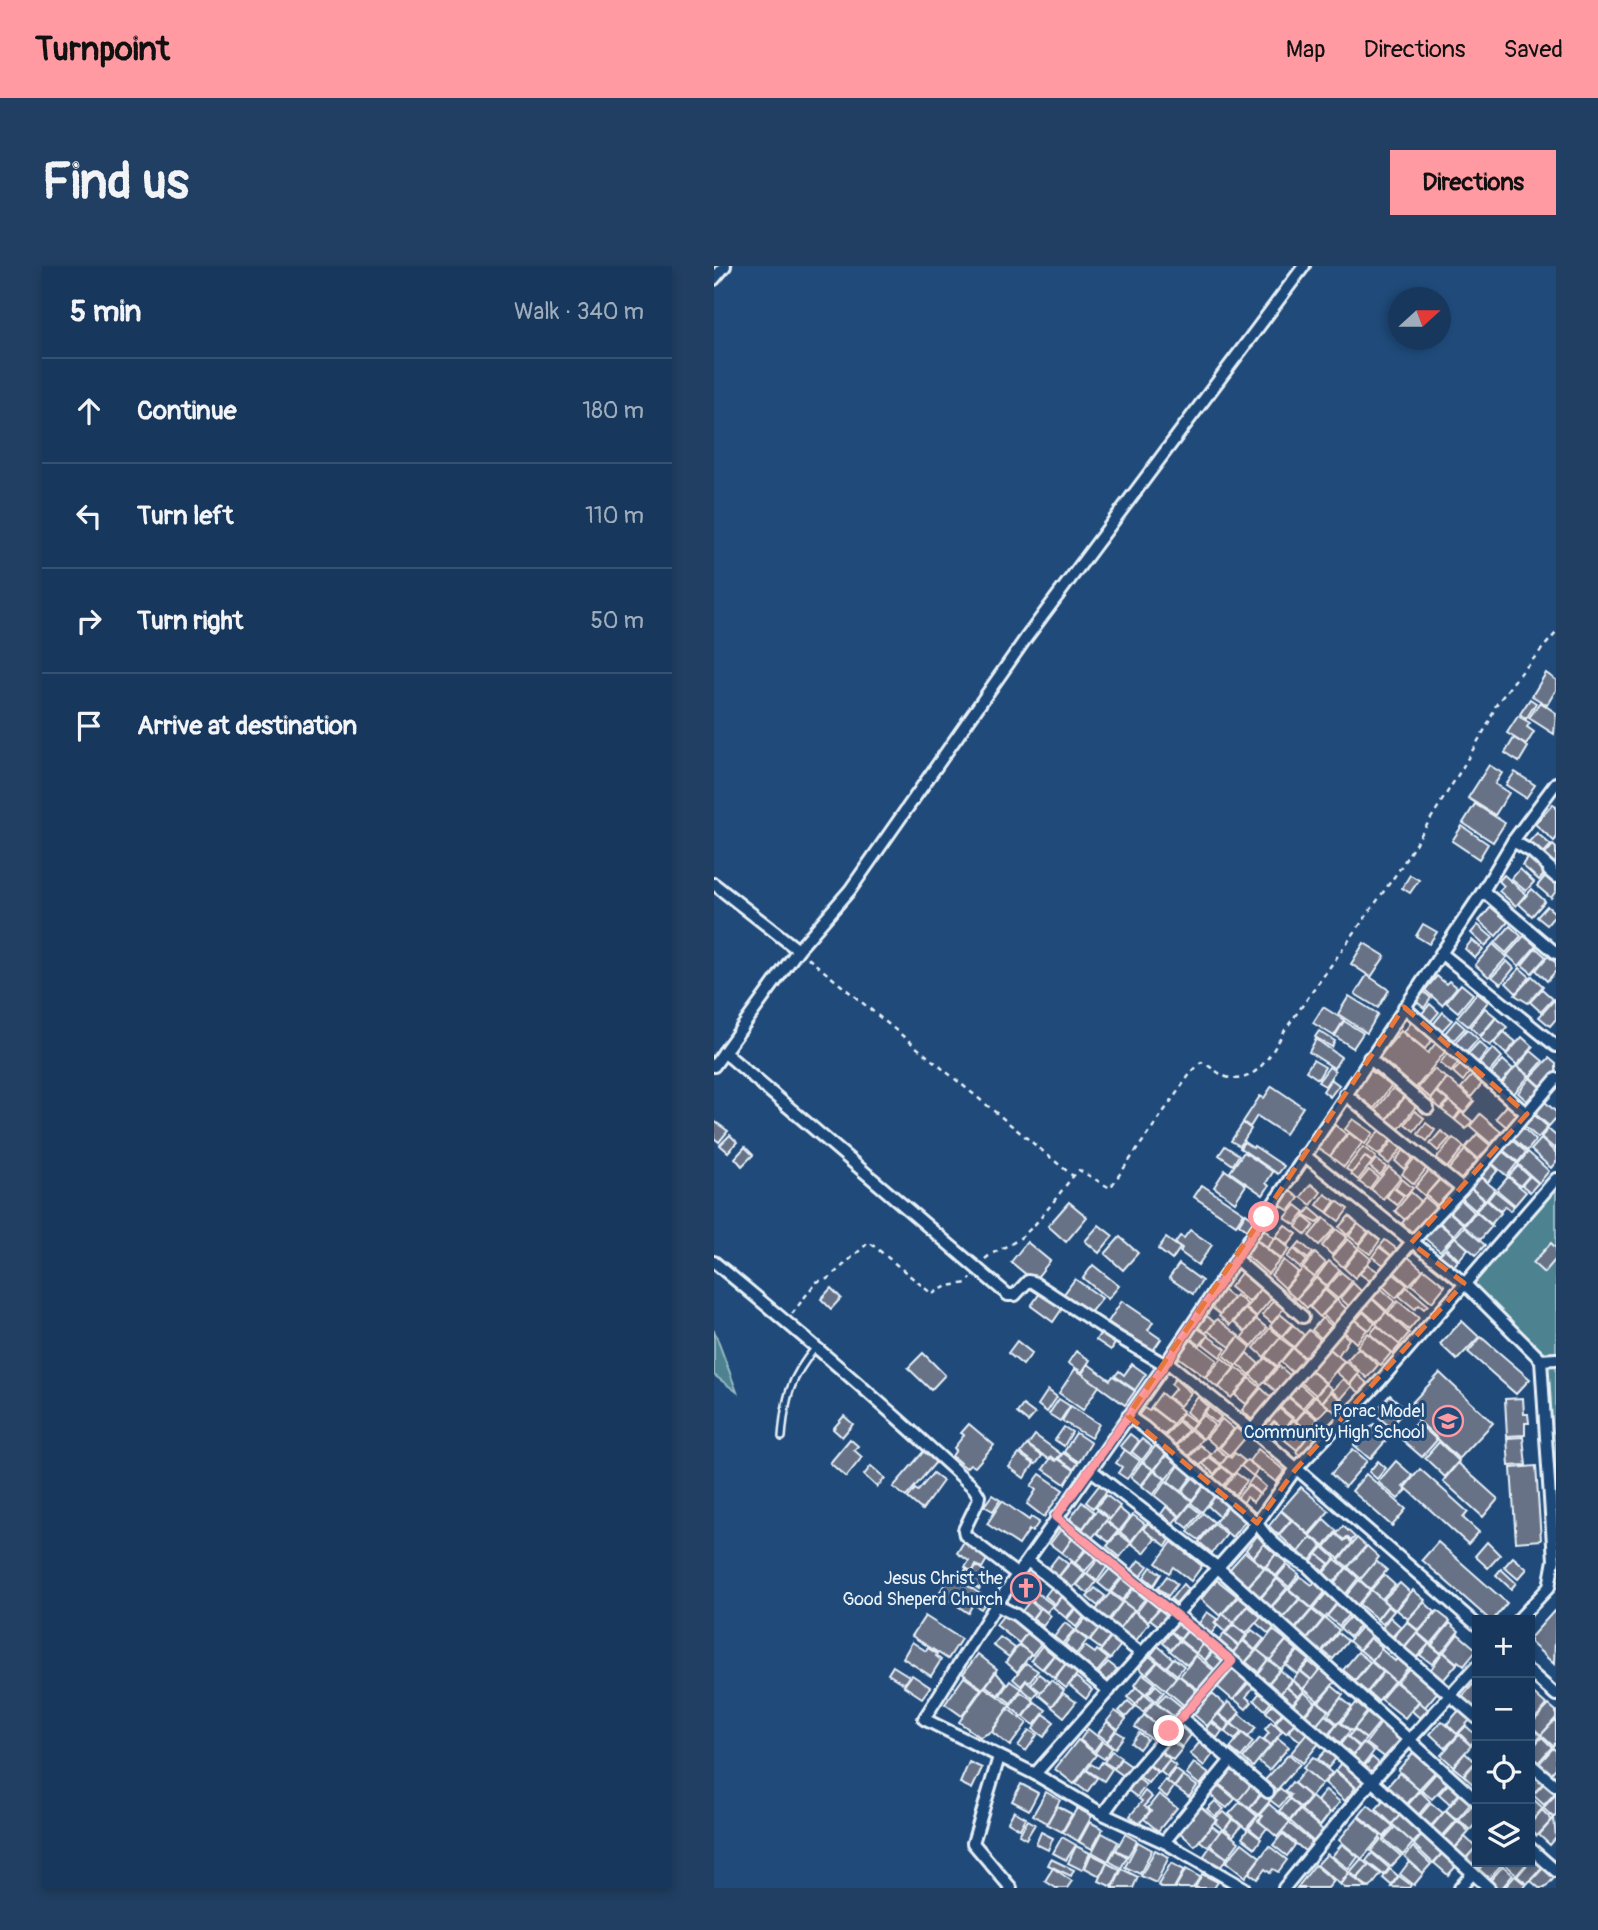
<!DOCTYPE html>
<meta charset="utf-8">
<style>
:root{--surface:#17385c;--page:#203f62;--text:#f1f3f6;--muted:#9eacbb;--line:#365272;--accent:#ff9aa2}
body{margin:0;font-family:Pangolin,sans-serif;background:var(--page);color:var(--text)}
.controls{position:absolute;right:21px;bottom:21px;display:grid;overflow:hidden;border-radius:0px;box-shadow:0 4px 10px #0003}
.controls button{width:63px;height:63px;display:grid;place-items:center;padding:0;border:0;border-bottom:2px solid var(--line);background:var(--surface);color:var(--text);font:35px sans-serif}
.compass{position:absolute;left:674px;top:21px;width:63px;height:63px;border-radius:50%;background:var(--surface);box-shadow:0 4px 10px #0003;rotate:69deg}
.stop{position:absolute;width:21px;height:21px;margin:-16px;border:5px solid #ff9aa2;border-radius:50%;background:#fff}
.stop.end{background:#ff9aa2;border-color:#fff;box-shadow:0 2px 7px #0008}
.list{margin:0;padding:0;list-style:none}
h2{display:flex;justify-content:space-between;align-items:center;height:91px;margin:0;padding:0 28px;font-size:30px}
h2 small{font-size:23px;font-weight:400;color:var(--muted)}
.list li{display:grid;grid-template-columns:46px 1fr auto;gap:21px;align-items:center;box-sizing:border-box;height:105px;padding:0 28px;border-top:2px solid var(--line)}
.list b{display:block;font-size:26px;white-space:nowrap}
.list em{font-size:23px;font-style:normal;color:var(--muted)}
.icon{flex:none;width:38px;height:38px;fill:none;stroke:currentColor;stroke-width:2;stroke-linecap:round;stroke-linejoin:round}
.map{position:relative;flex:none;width:842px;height:1622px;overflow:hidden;border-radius:0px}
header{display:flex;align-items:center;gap:42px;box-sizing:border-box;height:98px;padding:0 35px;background:var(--accent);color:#111}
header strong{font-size:33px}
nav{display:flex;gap:38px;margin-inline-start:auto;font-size:24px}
.intro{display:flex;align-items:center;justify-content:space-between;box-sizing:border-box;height:168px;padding:0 42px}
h1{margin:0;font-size:49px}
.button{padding:18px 32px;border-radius:0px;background:var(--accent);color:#111;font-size:24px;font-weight:700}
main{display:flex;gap:42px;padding:0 42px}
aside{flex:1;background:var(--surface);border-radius:0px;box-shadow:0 4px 10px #0003}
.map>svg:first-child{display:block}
.green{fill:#4d8290;stroke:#9abac4;stroke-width:2}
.building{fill:#677287;stroke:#e8f1f8;stroke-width:2}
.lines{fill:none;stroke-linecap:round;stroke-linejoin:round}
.lane-casing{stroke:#e8f1f8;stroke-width:10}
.street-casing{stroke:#e8f1f8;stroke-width:16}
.path{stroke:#e8f1f8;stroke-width:2.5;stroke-dasharray:5 5;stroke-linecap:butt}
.lane{stroke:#1f4a7a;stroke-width:5}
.street{stroke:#1f4a7a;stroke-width:10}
.route{stroke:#ff9aa2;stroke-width:9}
.marked{fill:#e8773b;fill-opacity:0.2;stroke:#e8773b;stroke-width:5;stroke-dasharray:14 9;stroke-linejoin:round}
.labels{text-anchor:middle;stroke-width:6;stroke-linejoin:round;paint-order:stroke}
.poi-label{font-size:18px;fill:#e8f1f8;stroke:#1f4a7a;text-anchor:end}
</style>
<header>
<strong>Turnpoint</strong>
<nav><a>Map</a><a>Directions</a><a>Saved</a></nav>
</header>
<div class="intro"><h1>Find us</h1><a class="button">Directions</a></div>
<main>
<aside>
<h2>5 min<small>Walk · 340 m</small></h2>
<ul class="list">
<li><svg class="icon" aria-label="ahead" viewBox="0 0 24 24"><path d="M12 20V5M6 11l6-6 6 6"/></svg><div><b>Continue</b></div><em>180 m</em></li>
<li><svg class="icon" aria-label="left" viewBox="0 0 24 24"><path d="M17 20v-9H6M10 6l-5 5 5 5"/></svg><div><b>Turn left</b></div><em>110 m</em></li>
<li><svg class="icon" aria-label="right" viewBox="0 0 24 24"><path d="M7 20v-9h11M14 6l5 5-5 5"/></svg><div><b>Turn right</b></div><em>50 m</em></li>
<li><svg class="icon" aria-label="arrive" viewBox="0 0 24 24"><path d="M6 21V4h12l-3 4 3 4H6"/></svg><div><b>Arrive at destination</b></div></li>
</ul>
</aside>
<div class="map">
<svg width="842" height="1622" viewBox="0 0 842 1622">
<rect width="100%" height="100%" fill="#1f4a7a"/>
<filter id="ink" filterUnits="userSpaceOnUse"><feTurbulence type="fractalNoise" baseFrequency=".0143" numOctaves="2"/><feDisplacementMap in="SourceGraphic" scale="14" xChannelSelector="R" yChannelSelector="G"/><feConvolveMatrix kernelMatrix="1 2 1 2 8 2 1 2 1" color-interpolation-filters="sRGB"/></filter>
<g filter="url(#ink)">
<g class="green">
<path d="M842 913V1294L827 1094 750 1017Z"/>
<path d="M0 1064 23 1126 0 1109Z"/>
</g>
<g class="building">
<path d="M832 407 842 414V424L833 439 818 430Z"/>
<path d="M816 433 822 437 812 453 806 448Z"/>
<path d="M826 436 842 447 840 468 815 452Z"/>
<path d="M804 450 816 457 813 461 820 466 812 479 793 467Z"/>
<path d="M800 472 814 481 805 496 791 487Z"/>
<path d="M775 499 788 507 781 518 795 527 781 549 754 532Z"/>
<path d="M801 506 821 519 812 532 792 519Z"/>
<path d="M761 538 791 557 779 576 749 557Z"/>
<path d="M839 538 842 541V573L840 575 821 558Z"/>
<path d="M748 560 774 578 765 593 738 575Z"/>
<path d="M823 567 837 579 826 591 812 579Z"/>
<path d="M839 579 842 582V596L838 601 828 592Z"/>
<path d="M818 587 836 602 825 614 808 599Z"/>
<path d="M806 603 820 616 812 625 797 613Z"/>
<path d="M833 608 842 615V625L837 632 823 620Z"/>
<path d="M696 609 705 614 696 627 688 622Z"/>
<path d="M790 609 812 628 802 640 785 625 790 620 785 615Z"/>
<path d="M818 623 831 635 818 650 805 638Z"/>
<path d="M833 640 842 648 833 659 823 651Z"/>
<path d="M777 641 794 656 782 670 765 655Z"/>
<path d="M709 658 723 666 715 678 702 670Z"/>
<path d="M764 659 779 672 771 680 757 667Z"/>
<path d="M796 660 807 670 792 687 781 677Z"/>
<path d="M810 670 822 680 805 700 793 689Z"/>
<path d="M758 674 769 683 761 692 751 683Z"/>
<path d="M650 677 671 690 657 711 637 698Z"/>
<path d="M779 678 793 691 775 711 761 699Z"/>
<path d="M822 682 832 691 818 707 808 699Z"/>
<path d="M834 690 842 697V705L833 715 822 704Z"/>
<path d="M793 695 800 702 787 718 778 711Z"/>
<path d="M806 702 816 711 802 727 792 717Z"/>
<path d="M653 709 675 724 664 742 641 728Z"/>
<path d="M723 710 732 718 735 715 743 721 728 739 711 724Z"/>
<path d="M818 710 829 720 814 737 801 729Z"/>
<path d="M747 718 759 728 744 746 732 736Z"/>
<path d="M828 723 839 733 827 746 816 736Z"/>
<path d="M710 726 717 732 710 742 702 735Z"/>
<path d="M763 727 774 736 754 760 743 751Z"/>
<path d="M635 730 664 748 653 767 624 748Z"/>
<path d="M841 733 842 753 836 760 825 751Z"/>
<path d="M716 738 725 746 714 759 705 751Z"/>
<path d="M609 741 630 754 620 770 599 757Z"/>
<path d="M771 742 782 751 766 770 756 761Z"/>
<path d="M729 746 738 754 724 769 716 762Z"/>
<path d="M782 752 793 761 776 780 766 772Z"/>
<path d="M699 754 720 771 711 783 690 766Z"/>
<path d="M742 754 751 762 740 774 731 767Z"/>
<path d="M630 755 649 767 639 782 621 770Z"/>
<path d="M753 763 764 773 751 788 740 778Z"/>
<path d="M605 765 621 775 618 781 601 771Z"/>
<path d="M687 765 714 787 725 773 735 781 702 822 665 791Z"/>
<path d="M790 766 802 776 792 788 780 777Z"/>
<path d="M808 771 819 781 803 799 792 789Z"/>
<path d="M602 773 627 791 620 802 595 786Z"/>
<path d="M765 776 774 784 761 800 751 791Z"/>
<path d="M779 782 788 791 774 808 764 799Z"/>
<path d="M817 785 829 795 816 810 804 800Z"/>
<path d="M733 788 744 797 737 806 726 797Z"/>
<path d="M835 792 842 798V808L829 822 817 811Z"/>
<path d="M599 794 611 801 604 813 592 805Z"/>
<path d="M789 794 799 803 786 818 776 809Z"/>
<path d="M746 799 755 807 749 815 739 806Z"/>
<path d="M802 800 815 810 798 830 786 820Z"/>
<path d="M615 801 621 805 611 820 604 816Z"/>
<path d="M720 803 732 812 717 832 704 822Z"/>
<path d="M656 804 677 820 658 845 638 829Z"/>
<path d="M762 805 772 813 757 831 747 822Z"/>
<path d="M733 812 760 835 750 847 723 825Z"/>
<path d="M816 812 828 823 821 832 818 829 813 835 804 827Z"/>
<path d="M617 813 625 819 616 831 609 825Z"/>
<path d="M558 820 589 841 571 868 543 850 536 861 529 856 546 830 550 832Z"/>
<path d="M679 822 690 830 672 854 661 845Z"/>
<path d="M723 826 734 835 727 843 717 834Z"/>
<path d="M691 831 702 840 685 863 673 854Z"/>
<path d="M828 833 842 846V852L835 860 818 845Z"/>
<path d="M735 835 746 845 740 853 728 844Z"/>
<path d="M797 835 810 847 795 863 782 852Z"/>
<path d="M701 845 710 852 700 865 691 858Z"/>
<path d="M747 846 758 855 752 863 741 854Z"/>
<path d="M817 846 834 861 824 872 807 857Z"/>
<path d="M766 848 787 866 777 878 756 860Z"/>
<path d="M639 853 659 867 651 878 631 863Z"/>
<path d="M0 855 14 865 5 876 0 872Z"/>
<path d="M529 857 537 863 526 880 517 875Z"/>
<path d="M712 857 721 864 713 875 704 868Z"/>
<path d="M621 859 632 868 616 890 604 882Z"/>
<path d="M806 859 822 874 813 885 796 870Z"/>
<path d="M668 861 680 870 665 889 653 880Z"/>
<path d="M834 863 842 870V884L827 871Z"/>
<path d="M727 865 736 872 724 885 716 878Z"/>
<path d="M635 867 648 877 630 901 616 890Z"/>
<path d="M763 868 777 880 765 894 751 882Z"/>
<path d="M16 869 23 876 14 886 6 879Z"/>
<path d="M681 871 690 879 675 898 666 891Z"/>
<path d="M794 871 812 886 804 896 785 881Z"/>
<path d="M739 872 750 881 732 903 721 894Z"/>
<path d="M827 873 842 887V896L837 902 817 884Z"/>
<path d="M530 876 539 882 540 880 570 900 564 908 526 882Z"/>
<path d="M511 880 525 889 519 899 505 889Z"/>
<path d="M693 880 702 887 690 903 681 895Z"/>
<path d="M31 881 39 889 28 900 21 892Z"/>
<path d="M649 881 662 891 658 896 651 890 638 907 632 903Z"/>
<path d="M751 884 766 897 749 917 734 904Z"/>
<path d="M788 885 803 897 793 910 774 894 780 887 784 890Z"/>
<path d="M530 886 559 906 552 917 555 920 549 929 516 906Z"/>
<path d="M814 886 835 905 825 917 804 898Z"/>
<path d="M703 889 715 899 700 918 688 908Z"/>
<path d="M651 891 658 896 644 914 637 908Z"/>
<path d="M662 893 672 901 666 909 656 901Z"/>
<path d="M774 895 784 904 774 916 763 907Z"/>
<path d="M804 900 815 910 806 920 795 910Z"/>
<path d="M675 901 687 911 669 933 657 923Z"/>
<path d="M717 902 727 911 711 930 701 921Z"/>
<path d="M511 904 532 919 521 936 500 921Z"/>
<path d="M655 904 664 911 655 923 645 916Z"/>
<path d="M729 910 742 922 725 941 712 929Z"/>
<path d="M816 910 824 917 816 926 808 919Z"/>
<path d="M766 911 781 923 772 934 757 922Z"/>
<path d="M794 911 812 926 801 939 783 924Z"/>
<path d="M688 913 699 922 692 930 681 922Z"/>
<path d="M597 918 607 926 597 939 587 931Z"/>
<path d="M488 919 530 947 522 959 480 931Z"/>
<path d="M755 921 770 934 761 944 746 931Z"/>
<path d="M679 922 690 930 683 939 673 931Z"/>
<path d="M575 924 585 932 575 945 565 938Z"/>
<path d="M781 925 800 940 796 945 791 940 787 945 774 934Z"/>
<path d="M697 926 707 935 691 954 681 945Z"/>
<path d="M611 928 621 935 613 946 603 939Z"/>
<path d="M711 931 725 943 702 970 688 957Z"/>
<path d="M744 931 760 946 750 958 733 943Z"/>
<path d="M772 934 787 947 777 958 762 945Z"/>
<path d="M623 935 634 943 625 955 614 947Z"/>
<path d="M355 936 373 951 352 976 334 960Z"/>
<path d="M582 939 591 946 581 959 571 952Z"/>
<path d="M596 942 608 952 603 957 590 950Z"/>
<path d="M735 946 749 958 740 969 726 957Z"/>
<path d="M762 946 778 960 766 974 750 960Z"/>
<path d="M532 947 541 954 534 965 525 958Z"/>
<path d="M635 950 644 958 633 969 625 961Z"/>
<path d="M590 951 600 959 592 969 582 961Z"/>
<path d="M610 952 621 962 605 979 595 970Z"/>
<path d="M722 955 740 970 726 985 708 970Z"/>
<path d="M644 958 654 966 645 978 635 970Z"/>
<path d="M385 959 399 970 385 987 371 975Z"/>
<path d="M571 959 583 968 574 979 562 970Z"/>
<path d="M750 961 771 979 762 989 741 971Z"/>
<path d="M549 963 560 972 553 981 542 972Z"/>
<path d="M622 963 633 971 618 989 608 980Z"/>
<path d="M476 964 498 979 484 999 466 986 468 982 461 977 466 970 470 972Z"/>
<path d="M656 966 666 974 656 988 645 980Z"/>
<path d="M406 971 424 987 409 1004 391 988Z"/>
<path d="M562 971 576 983 567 993 553 982Z"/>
<path d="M741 971 754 983 745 994 732 981Z"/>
<path d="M452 972 466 982 458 994 444 983Z"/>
<path d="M634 973 644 982 629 1001 618 991Z"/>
<path d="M542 974 566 994 554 1008 531 988Z"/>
<path d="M671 974 683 983 678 990 666 980Z"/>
<path d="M313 976 336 995 320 1015 297 996Z"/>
<path d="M586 976 599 987 594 993 581 982Z"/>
<path d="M837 977 842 982V993L830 1007 819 997Z"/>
<path d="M665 981 677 990 670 999 658 991Z"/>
<path d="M580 983 593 995 586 1002 573 991Z"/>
<path d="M645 983 657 993 641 1012 630 1002Z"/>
<path d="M731 983 744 995 739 1001 725 989Z"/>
<path d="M601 987 612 997 600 1011 589 1002Z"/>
<path d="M692 989 709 1004 695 1019 679 1005Z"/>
<path d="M570 994 584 1006 571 1022 557 1009Z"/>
<path d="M615 995 626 1004 613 1020 603 1011Z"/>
<path d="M465 998 488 1015 479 1028 455 1012Z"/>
<path d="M653 998 666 1007 659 1017 646 1008Z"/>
<path d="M379 999 405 1020 394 1033 369 1012Z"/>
<path d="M589 1002 600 1011 582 1033 571 1023Z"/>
<path d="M710 1003 731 1020 718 1036 698 1019Z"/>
<path d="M627 1006 638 1015 624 1033 612 1023Z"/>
<path d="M677 1006 693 1019 682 1032 666 1018Z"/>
<path d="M527 1007 546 1023 535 1036 516 1021Z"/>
<path d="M602 1012 612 1021 593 1042 583 1032Z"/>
<path d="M361 1013 388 1032 374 1049 347 1032Z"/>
<path d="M639 1017 651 1029 638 1043 626 1032Z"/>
<path d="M664 1020 681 1035 673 1045 656 1030Z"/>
<path d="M693 1021 714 1039 710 1043 705 1039 701 1043 685 1030Z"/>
<path d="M117 1022 127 1032 117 1043 107 1033Z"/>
<path d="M547 1023 558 1032 542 1051 532 1042Z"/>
<path d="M328 1024 350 1040 339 1056 317 1040Z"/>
<path d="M509 1024 519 1032 506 1048 496 1040Z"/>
<path d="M611 1024 622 1034 606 1051 596 1041Z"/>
<path d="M522 1029 533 1038 516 1059 505 1050Z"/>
<path d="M656 1031 672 1046 662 1056 646 1042Z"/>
<path d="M560 1034 570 1042 558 1057 548 1049Z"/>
<path d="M623 1034 637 1047 623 1062 609 1049Z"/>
<path d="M408 1035 439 1056 434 1064 447 1073 438 1086 394 1056Z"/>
<path d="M684 1035 705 1052 695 1064 674 1047Z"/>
<path d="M531 1043 542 1052 531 1066 520 1056Z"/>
<path d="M649 1046 661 1057 655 1064 642 1054Z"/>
<path d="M672 1046 695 1067 685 1079 662 1058Z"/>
<path d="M566 1048 578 1058 568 1070 556 1060Z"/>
<path d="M493 1050 500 1056 492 1067 484 1061Z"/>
<path d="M608 1052 618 1060 608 1073 598 1064Z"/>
<path d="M638 1052 653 1064 642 1077 628 1064Z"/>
<path d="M503 1053 525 1070 516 1081 494 1065Z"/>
<path d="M542 1053 553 1062 538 1080 528 1071Z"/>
<path d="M748 1055 765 1071 743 1094 726 1078Z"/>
<path d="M579 1059 590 1069 580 1081 568 1071Z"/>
<path d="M663 1060 686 1079 679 1087 656 1068Z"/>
<path d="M483 1062 494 1069 486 1079 476 1072Z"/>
<path d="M556 1062 567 1071 550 1091 540 1082Z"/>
<path d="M595 1064 609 1076 594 1094 580 1082Z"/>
<path d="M387 1066 402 1076 397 1084 382 1074Z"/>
<path d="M627 1066 635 1073 624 1090 614 1081Z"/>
<path d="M654 1067 677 1087 667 1099 643 1080Z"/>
<path d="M494 1070 512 1083 506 1091 489 1078Z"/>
<path d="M525 1071 537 1081 522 1100 510 1090Z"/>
<path d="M767 1071 816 1113 802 1128 754 1086Z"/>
<path d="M566 1072 578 1081 563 1100 551 1090Z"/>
<path d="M477 1074 503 1094 491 1111 464 1091Z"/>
<path d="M303 1075 318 1087 309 1099 294 1087Z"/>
<path d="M613 1081 630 1095 612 1117 595 1102Z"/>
<path d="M579 1082 592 1094 580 1108 567 1096Z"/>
<path d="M644 1082 664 1099 653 1112 633 1094Z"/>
<path d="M362 1085 376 1094 368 1106 354 1097Z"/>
<path d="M209 1087 231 1109 217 1124 194 1102Z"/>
<path d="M533 1087 545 1098 536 1109 524 1098Z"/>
<path d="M508 1092 520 1102 504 1122 492 1112Z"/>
<path d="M551 1092 562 1101 547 1119 536 1109Z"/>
<path d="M631 1095 645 1107 636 1118 622 1106Z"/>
<path d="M374 1098 396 1114 399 1110 421 1125 411 1139 368 1108Z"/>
<path d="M418 1098 432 1108 421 1124 401 1110 405 1105 410 1109Z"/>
<path d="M565 1100 578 1111 564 1127 551 1116Z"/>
<path d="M522 1101 535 1111 517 1132 505 1121Z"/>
<path d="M594 1102 611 1117 602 1129 584 1114Z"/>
<path d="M361 1103 385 1120 369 1144 345 1127Z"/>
<path d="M726 1107 779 1157 745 1193 692 1143Z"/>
<path d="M644 1109 654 1118 646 1127 636 1119Z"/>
<path d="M535 1112 546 1121 532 1138 521 1129Z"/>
<path d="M461 1113 477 1127 466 1140 454 1131 462 1122 457 1118Z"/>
<path d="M629 1113 638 1120 627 1133 618 1125Z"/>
<path d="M582 1115 599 1130 589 1142 572 1128Z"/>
<path d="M612 1118 618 1123 608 1136 602 1130Z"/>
<path d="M547 1122 559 1133 539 1155 528 1144Z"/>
<path d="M334 1124 343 1131 333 1146 324 1139Z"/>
<path d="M617 1126 630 1136 621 1146 609 1136Z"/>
<path d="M447 1127 469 1145 459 1158 437 1141Z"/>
<path d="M570 1128 590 1144 582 1154 562 1138Z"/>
<path d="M676 1129 692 1143 676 1161 660 1147Z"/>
<path d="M601 1130 614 1141 604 1152 592 1142Z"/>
<path d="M484 1131 494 1140 482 1155 472 1146Z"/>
<path d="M809 1132 810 1148H814L815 1157H811V1169L793 1170 791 1133Z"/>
<path d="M345 1133 356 1140 346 1155 335 1148Z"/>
<path d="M309 1139 321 1148 314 1156 303 1147Z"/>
<path d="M561 1139 578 1153 570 1163 560 1155 554 1162 548 1156Z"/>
<path d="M357 1140 385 1158 377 1172 348 1155Z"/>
<path d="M495 1141 507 1151 502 1157 490 1147Z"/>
<path d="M430 1142 435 1145 437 1142 459 1159 449 1171 424 1150Z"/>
<path d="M592 1144 604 1154 595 1165 582 1155Z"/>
<path d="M469 1147 481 1156 476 1163 464 1153Z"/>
<path d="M489 1149 500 1159 489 1173 477 1162Z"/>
<path d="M130 1150 139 1158 128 1171 119 1163Z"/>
<path d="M508 1153 520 1163 504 1182 492 1172Z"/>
<path d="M579 1154 596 1167 583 1184 566 1170Z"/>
<path d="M464 1155 474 1164 461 1180 451 1171Z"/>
<path d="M560 1156 569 1164 561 1174 552 1167Z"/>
<path d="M703 1156 723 1174 708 1191 687 1173Z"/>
<path d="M255 1158 280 1179 261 1201 256 1198 252 1202 238 1190 242 1184 240 1182 250 1169 247 1167Z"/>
<path d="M660 1158 675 1171 656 1193 640 1179Z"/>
<path d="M350 1161 358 1166 350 1180 341 1174Z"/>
<path d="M522 1162 533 1170 516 1190 506 1182Z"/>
<path d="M476 1164 488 1173 473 1192 461 1182Z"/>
<path d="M362 1167 377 1177 365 1196 350 1186Z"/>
<path d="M416 1168 425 1175 416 1188 406 1180Z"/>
<path d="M596 1168 602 1173 588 1191 582 1186Z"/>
<path d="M321 1169 347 1188 342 1194 337 1190 335 1193 314 1179Z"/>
<path d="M809 1171 812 1199 795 1200 793 1172Z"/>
<path d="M136 1173 144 1180 140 1184 148 1191 132 1211 116 1197Z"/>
<path d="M428 1173 438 1181 428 1194 418 1186Z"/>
<path d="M725 1176 745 1195 731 1211 711 1192Z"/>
<path d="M443 1178 453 1186 440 1204 429 1196Z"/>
<path d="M313 1179 328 1190 322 1198 307 1187Z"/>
<path d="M486 1179 497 1188 483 1203 473 1194Z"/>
<path d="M502 1182 513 1191 507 1198 496 1190Z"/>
<path d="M544 1183 571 1205 562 1216 535 1195Z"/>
<path d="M639 1183 653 1195 631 1221 617 1208Z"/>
<path d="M411 1184 426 1195 413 1213 404 1207 408 1201 402 1197Z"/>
<path d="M210 1185 222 1196 192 1231 179 1221Z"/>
<path d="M349 1187 364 1197 360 1203 345 1193Z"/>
<path d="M454 1187 465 1197 452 1213 441 1204Z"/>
<path d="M521 1187 531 1195 519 1209 507 1199 514 1190 517 1192Z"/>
<path d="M305 1188 320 1198 310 1212 295 1201Z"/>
<path d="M495 1191 507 1200 500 1208 489 1198Z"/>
<path d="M337 1192 342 1195 344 1193 360 1204 351 1218 329 1203Z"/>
<path d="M533 1194 544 1203 539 1210 527 1200Z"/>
<path d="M664 1195 672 1202 663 1213 655 1206Z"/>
<path d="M682 1195 699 1210 689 1221 693 1224 684 1233 664 1216Z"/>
<path d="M428 1196 439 1204 427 1219 417 1211Z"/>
<path d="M467 1197 480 1207 467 1225 454 1215Z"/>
<path d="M744 1197 784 1233 769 1251 729 1215Z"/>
<path d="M157 1200 171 1212 163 1221 150 1209Z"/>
<path d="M822 1200 827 1274 802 1276 797 1202Z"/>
<path d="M508 1201 518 1209 508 1222 497 1213Z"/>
<path d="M706 1203 754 1246 749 1252 765 1266 754 1278 691 1221Z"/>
<path d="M440 1205 451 1213 439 1229 428 1220Z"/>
<path d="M219 1207 229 1215 208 1244 194 1232 201 1223 204 1225Z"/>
<path d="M522 1207 533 1215 522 1229 511 1221Z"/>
<path d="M326 1208 349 1224 330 1251 313 1238 322 1224 317 1220Z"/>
<path d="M652 1208 692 1243 678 1260 638 1225Z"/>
<path d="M481 1209 491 1218 478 1234 468 1225Z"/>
<path d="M540 1210 552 1221 546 1228 534 1218Z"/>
<path d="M452 1215 478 1235 466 1250 441 1230Z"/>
<path d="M387 1217 394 1224 379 1242 372 1236Z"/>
<path d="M534 1219 545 1228 539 1236 533 1231 529 1237 523 1232Z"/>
<path d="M490 1220 501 1230 488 1246 477 1237Z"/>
<path d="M587 1221 615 1245 595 1268 567 1244Z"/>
<path d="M503 1228 515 1238 505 1250 494 1240Z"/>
<path d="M278 1229 286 1234 279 1245 270 1240Z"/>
<path d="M392 1229 406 1240 396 1253 382 1241Z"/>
<path d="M288 1235 315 1254 317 1251 325 1256 318 1266 315 1264 305 1279 273 1258Z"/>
<path d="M368 1236 380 1246 369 1262 356 1253Z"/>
<path d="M518 1236 535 1251 518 1271 501 1256Z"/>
<path d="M476 1239 486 1247 474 1262 464 1254Z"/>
<path d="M452 1241 465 1250 459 1257 447 1248Z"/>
<path d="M405 1242 416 1251 405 1265 394 1256Z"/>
<path d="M383 1244 394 1252 378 1272 368 1264Z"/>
<path d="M567 1245 577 1254 564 1269 555 1260Z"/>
<path d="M489 1247 500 1256 485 1274 474 1266Z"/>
<path d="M419 1249 431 1258 417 1275 406 1266Z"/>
<path d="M610 1253 623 1265 610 1280 596 1269Z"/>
<path d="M578 1254 597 1271 584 1286 565 1269Z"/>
<path d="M392 1255 404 1265 395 1276 383 1267Z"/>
<path d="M434 1257 456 1274 452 1280 429 1263Z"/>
<path d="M500 1258 513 1268 498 1287 485 1276Z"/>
<path d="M350 1259 362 1267 348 1287 336 1278Z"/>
<path d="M629 1260 641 1271 637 1275 633 1271 630 1274 623 1268Z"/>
<path d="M428 1262 441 1273 430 1287 417 1277Z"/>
<path d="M546 1266 554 1273 539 1291 532 1284Z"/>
<path d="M404 1267 417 1277 406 1291 393 1280Z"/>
<path d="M362 1268 375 1277 361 1297 348 1287Z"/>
<path d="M622 1268 630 1275 633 1272 638 1277 625 1293 611 1281Z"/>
<path d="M597 1271 608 1280 595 1296 585 1286Z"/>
<path d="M643 1272 652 1280 634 1301 625 1294Z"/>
<path d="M251 1274 275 1290 268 1302 262 1299 258 1306 251 1301 255 1295 243 1287Z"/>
<path d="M458 1276 488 1300 477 1315 459 1301 455 1307 442 1297Z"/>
<path d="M724 1276 793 1337 779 1354H776L708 1294Z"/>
<path d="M773 1276 786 1289 774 1302 761 1290Z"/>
<path d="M550 1278 562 1288 551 1301 539 1292Z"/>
<path d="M653 1280 665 1291 647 1313 634 1301Z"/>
<path d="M375 1281 385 1290 371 1305 361 1297Z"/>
<path d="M609 1281 621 1292 616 1298 603 1288Z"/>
<path d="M531 1286 550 1302 533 1321 514 1305Z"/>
<path d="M562 1288 573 1297 562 1310 552 1301Z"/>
<path d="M603 1288 615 1298 606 1309 594 1299Z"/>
<path d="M344 1290 354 1298 344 1311 334 1303Z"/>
<path d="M386 1291 395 1298 383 1315 373 1307Z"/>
<path d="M799 1291 813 1303 804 1313 790 1301Z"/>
<path d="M621 1293 632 1302 617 1320 606 1311Z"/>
<path d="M425 1294 434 1300 425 1312 416 1306Z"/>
<path d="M662 1295 673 1304 656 1323 646 1314Z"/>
<path d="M357 1296 371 1307 357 1324 343 1313Z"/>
<path d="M399 1299 410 1308 395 1326 384 1317Z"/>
<path d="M573 1299 585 1308 575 1321 563 1311Z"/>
<path d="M263 1300 274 1308 265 1323 247 1311 252 1303 258 1307Z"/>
<path d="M437 1301 447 1308 440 1319 430 1311Z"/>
<path d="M551 1302 563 1312 544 1334 532 1323Z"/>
<path d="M633 1302 644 1312 629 1331 617 1322Z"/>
<path d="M787 1303 802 1317 797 1323 782 1309Z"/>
<path d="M372 1308 382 1316 374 1327 363 1319Z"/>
<path d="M237 1309 274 1333 267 1343 259 1338 254 1347 225 1327Z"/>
<path d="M670 1309 681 1319 668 1333 657 1324Z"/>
<path d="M410 1310 421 1319 408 1334 397 1326Z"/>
<path d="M453 1310 463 1318 454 1330 444 1322Z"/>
<path d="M586 1310 598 1319 601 1316 612 1325 598 1342 575 1323Z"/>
<path d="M563 1313 573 1322 556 1342 546 1333Z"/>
<path d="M503 1314 523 1330 506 1350 487 1333Z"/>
<path d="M645 1314 656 1324 641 1342 630 1332Z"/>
<path d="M341 1317 351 1325 341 1338 331 1330Z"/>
<path d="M686 1317 696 1326 681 1344 669 1334Z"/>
<path d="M469 1318 474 1323 462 1337 457 1333Z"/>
<path d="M381 1322 391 1330 384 1340 373 1331Z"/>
<path d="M419 1323 431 1333 421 1345 409 1335Z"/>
<path d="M574 1323 585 1333 568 1353 556 1343Z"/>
<path d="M657 1324 674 1339 663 1353 645 1338Z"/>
<path d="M699 1324 711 1334 694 1353 683 1344Z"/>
<path d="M614 1325 625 1334 611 1352 599 1343Z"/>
<path d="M323 1327 339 1339 333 1346 317 1334Z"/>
<path d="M396 1327 408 1336 394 1354 382 1344Z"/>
<path d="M351 1328 364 1338 352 1352 339 1341Z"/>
<path d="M436 1329 448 1339 434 1355 423 1346Z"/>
<path d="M524 1331 534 1339 519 1357 509 1348Z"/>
<path d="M586 1333 598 1343 580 1364 568 1353Z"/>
<path d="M316 1335 325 1343 315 1356 305 1349Z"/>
<path d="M409 1336 420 1344 404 1364 394 1356Z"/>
<path d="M625 1336 637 1346 625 1360 613 1350Z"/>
<path d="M710 1336 721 1346 705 1365 693 1355Z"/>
<path d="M534 1340 547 1351 532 1368 519 1358Z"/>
<path d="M674 1340 680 1345 669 1358 663 1354Z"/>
<path d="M363 1341 372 1349 362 1361 353 1353Z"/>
<path d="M327 1342 337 1350 329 1360 319 1352Z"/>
<path d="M446 1342 454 1349 445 1360 436 1353Z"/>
<path d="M598 1344 609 1353 593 1373 581 1364Z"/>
<path d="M293 1345 316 1363 305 1377 282 1359Z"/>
<path d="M420 1345 435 1357 421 1376 405 1364Z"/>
<path d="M723 1345 736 1355 717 1378 704 1367Z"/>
<path d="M840 1345 842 1347 840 1398 816 1376V1372Z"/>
<path d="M493 1346 503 1353 500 1357 503 1360 493 1373 481 1363Z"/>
<path d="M375 1348 388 1359 375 1374 362 1364Z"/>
<path d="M509 1348 519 1357 511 1366 501 1357Z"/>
<path d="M211 1350 247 1373 234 1393 198 1370Z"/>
<path d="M547 1351 560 1362 555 1368 542 1357Z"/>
<path d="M636 1351 645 1360 636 1371 626 1362Z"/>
<path d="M676 1351 687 1361 678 1371 668 1362Z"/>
<path d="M611 1352 625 1364 607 1386 593 1374Z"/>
<path d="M465 1356 474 1363 466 1373 457 1365Z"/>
<path d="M693 1356 704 1365 689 1382 678 1373Z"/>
<path d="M351 1357 360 1364 348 1378 340 1371Z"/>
<path d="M736 1357 745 1365 727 1387 718 1379Z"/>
<path d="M389 1358 400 1366 387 1383 376 1375Z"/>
<path d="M519 1359 532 1369 525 1379 511 1368Z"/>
<path d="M647 1361 657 1370 645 1384 635 1375Z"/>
<path d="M476 1362 491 1375 482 1387 466 1374Z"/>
<path d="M538 1364 550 1373 541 1384 530 1374Z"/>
<path d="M559 1364 572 1374 556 1394 543 1384Z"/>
<path d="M361 1365 373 1374 362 1388 351 1378Z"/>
<path d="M457 1366 465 1374 457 1384 449 1377Z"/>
<path d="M313 1367 317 1370 319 1367 329 1375 318 1389 305 1378Z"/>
<path d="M401 1367 410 1375 396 1393 386 1385Z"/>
<path d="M624 1367 634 1375 619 1393 609 1385Z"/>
<path d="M703 1367 715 1378 700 1394 689 1384Z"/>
<path d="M510 1368 524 1380 516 1390 502 1378Z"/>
<path d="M744 1368 763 1384 750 1400 744 1395 743 1397 730 1386Z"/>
<path d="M286 1371 301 1382 295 1391 279 1379Z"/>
<path d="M656 1372 668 1382 658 1394 646 1384Z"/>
<path d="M493 1374 501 1380 491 1394 482 1387Z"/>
<path d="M465 1375 482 1388 473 1399 456 1385Z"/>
<path d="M529 1375 541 1385 529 1399 517 1389Z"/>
<path d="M572 1375 583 1384 567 1403 556 1394Z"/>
<path d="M198 1376 212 1385 214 1382 223 1388 222 1390 227 1394 217 1410 189 1392Z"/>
<path d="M715 1378 727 1388 718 1398 706 1389Z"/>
<path d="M305 1379 317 1388 303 1406 292 1396Z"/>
<path d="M328 1380 340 1389 328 1403 317 1394Z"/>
<path d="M371 1380 381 1387 383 1384 394 1393 383 1406 363 1390Z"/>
<path d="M444 1380 459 1393 452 1401 437 1389Z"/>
<path d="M502 1382 516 1393 505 1407 491 1395Z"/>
<path d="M667 1383 681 1395 686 1389 697 1398 682 1416 658 1395Z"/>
<path d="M543 1384 554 1393 544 1406 532 1396Z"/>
<path d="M584 1385 595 1394 583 1408 572 1399Z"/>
<path d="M343 1386 354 1395 340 1412 329 1403Z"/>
<path d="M644 1386 656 1396 641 1414 629 1404Z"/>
<path d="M729 1386 743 1398 727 1417 715 1406Z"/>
<path d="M264 1388 283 1403 269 1423 249 1408Z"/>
<path d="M435 1390 443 1396 432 1408 425 1402Z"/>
<path d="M482 1390 500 1405 485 1424 466 1410Z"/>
<path d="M460 1392 470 1400 463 1409 453 1401Z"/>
<path d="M554 1394 566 1403 551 1421 540 1412Z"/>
<path d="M355 1395 366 1404 352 1422 341 1413Z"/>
<path d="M394 1396 403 1403 391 1418 382 1410Z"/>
<path d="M444 1396 462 1411 452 1424 433 1408Z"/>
<path d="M595 1396 605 1404 598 1414 587 1405Z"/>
<path d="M657 1396 669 1406 653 1426 641 1416Z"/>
<path d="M312 1397 324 1405 314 1417 312 1414 307 1420 299 1413Z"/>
<path d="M516 1399 535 1414 519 1434 500 1418Z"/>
<path d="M698 1399 726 1423 711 1441 683 1416Z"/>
<path d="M179 1400 195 1410 190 1418 174 1408Z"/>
<path d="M606 1403 621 1416 604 1435 590 1423Z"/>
<path d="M566 1404 578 1414 562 1433 550 1423Z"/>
<path d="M586 1405 597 1414 589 1423 579 1414Z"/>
<path d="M282 1406 292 1418 284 1429 272 1420Z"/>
<path d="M670 1406 680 1415 664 1435 654 1426Z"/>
<path d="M325 1408 335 1416 327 1426 317 1418Z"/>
<path d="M429 1408 441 1417 432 1428 421 1419Z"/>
<path d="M198 1409 216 1421 208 1432 190 1420Z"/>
<path d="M464 1409 484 1426 472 1441 452 1424Z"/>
<path d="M250 1411 267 1423 248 1450 231 1438Z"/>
<path d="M362 1411 378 1424 372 1433 355 1419Z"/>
<path d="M337 1414 350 1424 338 1440 325 1429Z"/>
<path d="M296 1415 307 1423 297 1437 286 1429Z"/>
<path d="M312 1415 324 1426 319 1432 307 1422Z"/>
<path d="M536 1415 541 1419 532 1431 538 1436 532 1443 520 1433Z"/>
<path d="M579 1415 590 1425 584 1431 573 1421Z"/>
<path d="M762 1415 763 1416V1446L747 1432Z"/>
<path d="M681 1416 705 1435 691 1452 667 1433Z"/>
<path d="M442 1419 450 1426 442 1435 434 1428Z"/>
<path d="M618 1420 629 1429 616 1445 605 1436Z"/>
<path d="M270 1421 296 1439 277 1466 266 1471 245 1456Z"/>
<path d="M422 1421 430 1428 422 1438 413 1431Z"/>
<path d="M572 1421 584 1431 575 1442 563 1432Z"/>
<path d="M548 1424 560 1433 551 1444 540 1434Z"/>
<path d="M816 1424 833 1439 816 1458Z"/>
<path d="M495 1425 511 1439 493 1460 477 1446Z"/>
<path d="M307 1426 320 1435 309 1451 296 1441Z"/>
<path d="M590 1426 601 1436 587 1452 576 1442Z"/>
<path d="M349 1427 362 1436 350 1451 338 1441Z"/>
<path d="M431 1428 439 1435 429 1446 421 1439Z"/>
<path d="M452 1428 468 1441 460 1451 443 1437Z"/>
<path d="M627 1432 638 1441 624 1458 614 1449Z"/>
<path d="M414 1435 421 1441 412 1451 405 1445Z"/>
<path d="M603 1435 614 1445 600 1463 588 1453Z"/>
<path d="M321 1436 332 1444 320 1459 310 1451Z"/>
<path d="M440 1436 460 1451 450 1464 430 1448Z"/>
<path d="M514 1436 526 1446 517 1457 505 1448Z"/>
<path d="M705 1436 715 1444 707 1453 698 1445Z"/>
<path d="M560 1437 569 1446 561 1455 552 1446Z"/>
<path d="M642 1437 653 1446 638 1465 627 1457Z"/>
<path d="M835 1439 842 1445V1452L827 1469 816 1459Z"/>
<path d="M747 1442 758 1452 743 1468 733 1458Z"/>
<path d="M294 1443 313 1457 296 1480 278 1466Z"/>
<path d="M401 1445 412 1453 404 1463 393 1455Z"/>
<path d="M571 1445 583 1454 572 1467 561 1457Z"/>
<path d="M653 1447 665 1457 652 1473 640 1463Z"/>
<path d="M330 1448 340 1456 330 1471 319 1463Z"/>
<path d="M504 1448 515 1458 510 1465 498 1455Z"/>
<path d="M525 1448 542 1462 534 1471 518 1458Z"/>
<path d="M430 1449 450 1465 442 1476 421 1461Z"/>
<path d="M611 1449 622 1458 611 1473 599 1463Z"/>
<path d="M842 1453V1476L839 1480 827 1469Z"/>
<path d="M583 1455 595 1465 586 1475 575 1466Z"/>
<path d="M728 1455 744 1469 731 1482 716 1468Z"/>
<path d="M393 1456 402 1463 393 1475 384 1468Z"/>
<path d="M497 1456 508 1465 503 1472 492 1463Z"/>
<path d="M557 1456 568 1465 557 1479 550 1473 555 1467 551 1463Z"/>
<path d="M625 1456 636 1465 626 1477 616 1468Z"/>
<path d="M667 1457 687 1473 672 1492 652 1477Z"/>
<path d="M517 1458 527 1466 521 1474 511 1466Z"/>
<path d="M752 1460 763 1470 757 1479 745 1467Z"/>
<path d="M467 1461 477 1469 468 1481 457 1473Z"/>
<path d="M816 1461 827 1470 816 1483Z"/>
<path d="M374 1463 388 1474 380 1485 366 1474Z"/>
<path d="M315 1464 323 1469 312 1485 304 1480Z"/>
<path d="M640 1464 652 1473 646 1480 634 1471Z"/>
<path d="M402 1465 410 1470 401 1482 393 1476Z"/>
<path d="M595 1465 607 1475 589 1497 577 1487Z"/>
<path d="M425 1467 433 1473 425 1483 417 1477Z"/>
<path d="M528 1467 539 1476 527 1491 516 1482Z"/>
<path d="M745 1469 757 1480 739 1500 727 1489Z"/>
<path d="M633 1470 645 1481 640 1488 632 1483 630 1486 624 1482Z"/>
<path d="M828 1471 838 1481 823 1498 816 1492V1484Z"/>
<path d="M546 1472 556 1480 539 1501 529 1492Z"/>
<path d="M564 1472 575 1481 555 1504 544 1495Z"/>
<path d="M455 1473 468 1483 459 1494 446 1484Z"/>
<path d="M364 1474 382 1489 360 1518 341 1503Z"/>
<path d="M389 1475 398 1482 390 1493 381 1487Z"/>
<path d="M485 1477 499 1488 490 1500 476 1488Z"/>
<path d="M649 1477 660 1485 648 1501 637 1493Z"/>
<path d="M839 1482 842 1485V1502L835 1510 823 1500Z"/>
<path d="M613 1483 623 1491 614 1502 604 1493Z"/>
<path d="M443 1484 456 1493 445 1506 433 1497Z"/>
<path d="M398 1485 407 1491 400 1502 390 1496Z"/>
<path d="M700 1486 721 1506 705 1523 684 1504Z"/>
<path d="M751 1487 761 1496 749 1509 739 1501Z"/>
<path d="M575 1488 586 1498 563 1524 551 1514Z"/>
<path d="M599 1491 618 1507 608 1518 589 1502Z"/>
<path d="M658 1491 666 1498 655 1511 647 1504Z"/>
<path d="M407 1493 417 1500 410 1510 400 1503Z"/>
<path d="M455 1495 462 1500 453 1511 447 1506Z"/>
<path d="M630 1495 654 1516 646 1525 622 1504Z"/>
<path d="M763 1495V1520L762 1521 750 1510Z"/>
<path d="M255 1496 268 1502 258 1523 246 1517Z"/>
<path d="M388 1496 398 1503 390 1515 373 1504 377 1498 384 1502Z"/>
<path d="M431 1496 443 1506 434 1517 422 1508Z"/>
<path d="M480 1497 495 1508 486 1519 472 1508Z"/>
<path d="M821 1502 833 1513 818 1529 816 1527V1508Z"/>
<path d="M461 1503 469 1509 460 1521 452 1515Z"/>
<path d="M372 1504 383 1512 373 1526 362 1518Z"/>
<path d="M518 1504 537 1519 525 1534 506 1519Z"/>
<path d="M591 1504 608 1518 597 1531 580 1517Z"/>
<path d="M621 1505 641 1522 631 1535 611 1517Z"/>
<path d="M685 1507 705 1524 692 1539 672 1522Z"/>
<path d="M722 1507 733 1517 718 1533 707 1524Z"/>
<path d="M421 1510 432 1519 423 1531 411 1522Z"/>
<path d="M469 1510 483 1520 475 1531 461 1521Z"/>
<path d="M451 1514 460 1521 453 1531 444 1524Z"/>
<path d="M833 1514 842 1522V1526L830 1539 819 1529Z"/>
<path d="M578 1516 596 1531 587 1542 575 1532 577 1529 571 1525Z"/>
<path d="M735 1517 746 1527 736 1538 725 1528Z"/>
<path d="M307 1518 324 1527 315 1544 298 1535Z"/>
<path d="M504 1519 521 1533 513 1542 496 1529Z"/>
<path d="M537 1519 547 1527 535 1542 525 1534Z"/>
<path d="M566 1522 575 1530 565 1541 556 1534Z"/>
<path d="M612 1524 626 1536 617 1547 603 1535Z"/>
<path d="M431 1525 438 1531 430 1540 436 1545 425 1558 416 1550 428 1535 425 1533Z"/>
<path d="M706 1525 716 1535 702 1552 691 1542Z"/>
<path d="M332 1526 346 1534 333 1557 319 1549Z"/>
<path d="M747 1527 758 1536 743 1554 732 1544Z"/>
<path d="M445 1528 463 1542 444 1565 430 1553 437 1545 434 1542Z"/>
<path d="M548 1528 556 1535 544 1549 536 1542Z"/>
<path d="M842 1528V1549L840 1552 829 1542Z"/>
<path d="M598 1531 616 1547 606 1560 587 1544Z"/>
<path d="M673 1531 689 1546 678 1558 662 1543Z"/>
<path d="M818 1532 829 1542 816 1557V1535Z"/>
<path d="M576 1533 586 1542 576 1554 565 1545Z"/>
<path d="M501 1535 510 1543 501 1550 493 1543Z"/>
<path d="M526 1536 543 1550 532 1563 515 1548Z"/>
<path d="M717 1537 729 1547 714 1563 703 1553Z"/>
<path d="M555 1538 576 1556 563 1571 545 1555 549 1550 546 1548Z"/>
<path d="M759 1538 763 1542V1556L756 1564 745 1554Z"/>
<path d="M485 1539 502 1554 481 1580 464 1565Z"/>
<path d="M654 1539 679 1560 670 1571 645 1550Z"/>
<path d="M343 1540 358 1548 348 1566 333 1558Z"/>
<path d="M363 1542 378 1550 364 1575 349 1566Z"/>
<path d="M586 1544 610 1565 600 1576 576 1555Z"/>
<path d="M828 1544 838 1554 823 1570 816 1563V1558Z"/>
<path d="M300 1545 312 1552 306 1563 294 1556Z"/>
<path d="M731 1545 742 1555 725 1574 715 1564Z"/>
<path d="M510 1546 518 1553 510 1564 501 1557 504 1554 501 1552Z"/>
<path d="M689 1546 710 1566 699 1577 678 1558Z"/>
<path d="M545 1549 548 1551 544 1555 553 1562 546 1571 535 1562Z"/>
<path d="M644 1551 667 1570 648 1593 625 1574Z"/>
<path d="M840 1552 842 1572 836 1579 825 1569Z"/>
<path d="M519 1553 527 1560 519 1570 511 1563Z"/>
<path d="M314 1554 321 1558 312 1573 305 1569Z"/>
<path d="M744 1555 755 1566 738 1585 727 1574Z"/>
<path d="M376 1556 389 1563 378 1583 365 1576Z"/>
<path d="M575 1557 598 1576 591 1585 568 1566Z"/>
<path d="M498 1560 506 1566 494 1581 486 1575Z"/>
<path d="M681 1561 699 1577 689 1589 670 1573Z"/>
<path d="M508 1563 525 1576 513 1592 496 1579Z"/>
<path d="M534 1563 547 1573 541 1582 528 1572Z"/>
<path d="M327 1566 339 1572 334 1584 322 1578Z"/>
<path d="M388 1567 404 1576 394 1595 378 1586Z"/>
<path d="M411 1568 423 1575 414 1590 402 1584Z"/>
<path d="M568 1568 581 1579 573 1590 559 1579Z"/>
<path d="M708 1569 713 1574 717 1570 731 1584 719 1597 700 1579Z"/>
<path d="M348 1571 362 1579 352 1594 339 1587Z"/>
<path d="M751 1571 762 1581 750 1594 739 1585Z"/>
<path d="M667 1573 687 1590 677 1601 657 1585Z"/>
<path d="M424 1576 438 1584 426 1608 411 1601Z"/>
<path d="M528 1577 546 1591 531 1611 512 1596Z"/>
<path d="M628 1578 644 1591 635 1603 618 1590Z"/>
<path d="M362 1580 376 1587 368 1604 354 1597Z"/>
<path d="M555 1580 573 1594 564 1606 559 1603 556 1607 551 1603 543 1613 535 1607Z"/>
<path d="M763 1580V1596H769L762 1604 751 1594Z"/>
<path d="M496 1581 513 1592 506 1602 489 1591Z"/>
<path d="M699 1581 717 1598 709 1607 691 1591Z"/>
<path d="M401 1584 413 1591 407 1602 395 1595Z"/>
<path d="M441 1584 455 1591 442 1617 427 1610Z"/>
<path d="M731 1584 745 1597 734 1609 720 1597Z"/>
<path d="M658 1587 675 1602 670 1609 652 1595Z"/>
<path d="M377 1588 393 1596 386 1610 371 1602Z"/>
<path d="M613 1588 635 1606 626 1618 603 1599Z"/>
<path d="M822 1589 831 1598 813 1618 803 1610Z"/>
<path d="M337 1593 360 1604 357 1610 334 1599Z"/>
<path d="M647 1593 654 1599 643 1612 636 1606Z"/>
<path d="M695 1596 709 1608 700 1619 686 1608Z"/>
<path d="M771 1596H785L788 1598 773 1615 763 1606Z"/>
<path d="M792 1596H814L803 1609 791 1598Z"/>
<path d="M393 1597 406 1604 398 1621 385 1615Z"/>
<path d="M457 1597 470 1604 460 1622H449L444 1619Z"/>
<path d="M833 1598 842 1610 831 1622H825L817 1615Z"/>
<path d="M601 1599 620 1615 614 1622H583Z"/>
<path d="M655 1599 667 1608 656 1622 643 1613Z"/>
<path d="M789 1600 799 1609 788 1622H780L774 1617Z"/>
<path d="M339 1602 358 1615 353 1622H342L331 1615Z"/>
<path d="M408 1603 424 1611 419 1622H399Z"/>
<path d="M472 1603 486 1611 479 1622H461Z"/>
<path d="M676 1603 684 1610 677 1619 669 1612Z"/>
<path d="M488 1608 504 1616 500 1622H481Z"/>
<path d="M635 1608 653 1622H631L627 1619Z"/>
<path d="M685 1610 697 1619 695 1622 677 1621Z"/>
<path d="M801 1610 812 1619 810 1622H790Z"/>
</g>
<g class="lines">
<g class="lane-casing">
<path id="lane" d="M68 1171C71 1132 76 1112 102 1081"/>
</g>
<g class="street-casing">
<g id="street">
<path d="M0 13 11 0"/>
<path d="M799 575 818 586 837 603 835 605 842 611"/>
<path d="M0 618 84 684"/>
<path d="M769 625 842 687"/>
<path d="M727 687 842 780"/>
<path d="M690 741 813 848"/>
<path d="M10 786 294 1029H301L314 1015 319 1016 402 1070 450 1098"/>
<path d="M655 792 714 842"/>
<path d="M0 800 84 684 136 624 312 372 590 0"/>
<path d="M631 828 748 923"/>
<path d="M590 889 750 1017 827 1094 840 1294 835 1321 804 1354"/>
<path d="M522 993 589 1051"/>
<path d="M0 996C89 1069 176 1144 260 1222L265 1230 264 1235 250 1264 251 1269 305 1310"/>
<path d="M827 1094 842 1093"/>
<path d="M453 1096 538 1164 763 1359"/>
<path d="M414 1150 430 1161 543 1257C554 1275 574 1290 593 1300L651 1356 763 1452"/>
<path d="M538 1164 697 977 748 923 842 813"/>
<path d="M377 1204 503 1301 763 1535"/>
<path d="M342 1251 492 1372 658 1515 775 1622"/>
<path d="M314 1295 352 1325 374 1346 428 1388"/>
<path d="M282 1339 302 1349 395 1425"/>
<path d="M816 1406 842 1429"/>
<path d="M468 1452 554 1526"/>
<path d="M285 1491 259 1577 297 1622"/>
<path d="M816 1498 842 1520"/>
<path d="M321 1508 543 1257 581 1204 667 1114 842 913"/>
<path d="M389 1548 413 1515 517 1395"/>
<path d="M450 1576 517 1494"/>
<path d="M816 1582 842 1605"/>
<path d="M530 1622 450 1576 389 1548 321 1508 210 1453 282 1339 453 1096 769 625 799 575 842 517"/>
<path d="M570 1622 658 1515 763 1400"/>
<path d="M746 1622 758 1608"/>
</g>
</g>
<g class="path">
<path d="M94 692 359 910"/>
<path d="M271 993C284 982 300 979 312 967 333 948 346 924 365 904L396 922 476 808 487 796C498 800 505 810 516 812 543 818 560 783 571 764L685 604 744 509 774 458 782 439 801 414 842 367"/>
<path d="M78 1048 102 1016 113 1013 123 1005 155 976 218 1028 233 1020 253 1017 257 1012"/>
</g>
<use href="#lane" class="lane"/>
<use href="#street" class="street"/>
</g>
</g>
<g class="lines" filter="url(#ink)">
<path class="route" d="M455 1465 518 1395 342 1251 453 1096 550 951"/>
</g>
<path class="marked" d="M690 741 813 848 697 977 750 1017 581 1204 543 1257 414 1150Z"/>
<defs>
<g id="school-ring" transform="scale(1.575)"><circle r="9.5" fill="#1f4a7a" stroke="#ff9aa2" stroke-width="1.5"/><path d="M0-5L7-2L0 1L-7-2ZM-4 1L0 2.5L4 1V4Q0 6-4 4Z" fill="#ff9aa2"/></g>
<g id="church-ring" transform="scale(1.575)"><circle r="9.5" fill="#1f4a7a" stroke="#ff9aa2" stroke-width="1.5"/><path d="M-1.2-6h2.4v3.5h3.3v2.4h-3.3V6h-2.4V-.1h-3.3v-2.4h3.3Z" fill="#ff9aa2"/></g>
</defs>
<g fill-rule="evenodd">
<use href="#school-ring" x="734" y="1155"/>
<use href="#church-ring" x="312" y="1322"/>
</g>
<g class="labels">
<g class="poi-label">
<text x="711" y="1151">Porac Model<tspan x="711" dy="21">Community High School</tspan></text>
<text x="289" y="1318">Jesus Christ the<tspan x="289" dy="21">Good Sheperd Church</tspan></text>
</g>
</g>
</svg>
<div class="controls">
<button>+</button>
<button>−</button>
<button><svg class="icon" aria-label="locate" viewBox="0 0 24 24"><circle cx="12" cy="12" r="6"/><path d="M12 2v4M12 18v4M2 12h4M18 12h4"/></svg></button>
<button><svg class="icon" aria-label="layers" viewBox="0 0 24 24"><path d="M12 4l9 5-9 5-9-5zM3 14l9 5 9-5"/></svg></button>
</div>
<svg class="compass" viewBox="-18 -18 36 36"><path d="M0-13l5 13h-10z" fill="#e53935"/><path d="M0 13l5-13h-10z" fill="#9eacbb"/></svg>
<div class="stop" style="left:550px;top:951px"></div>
<div class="stop end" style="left:455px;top:1465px"></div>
</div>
</main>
